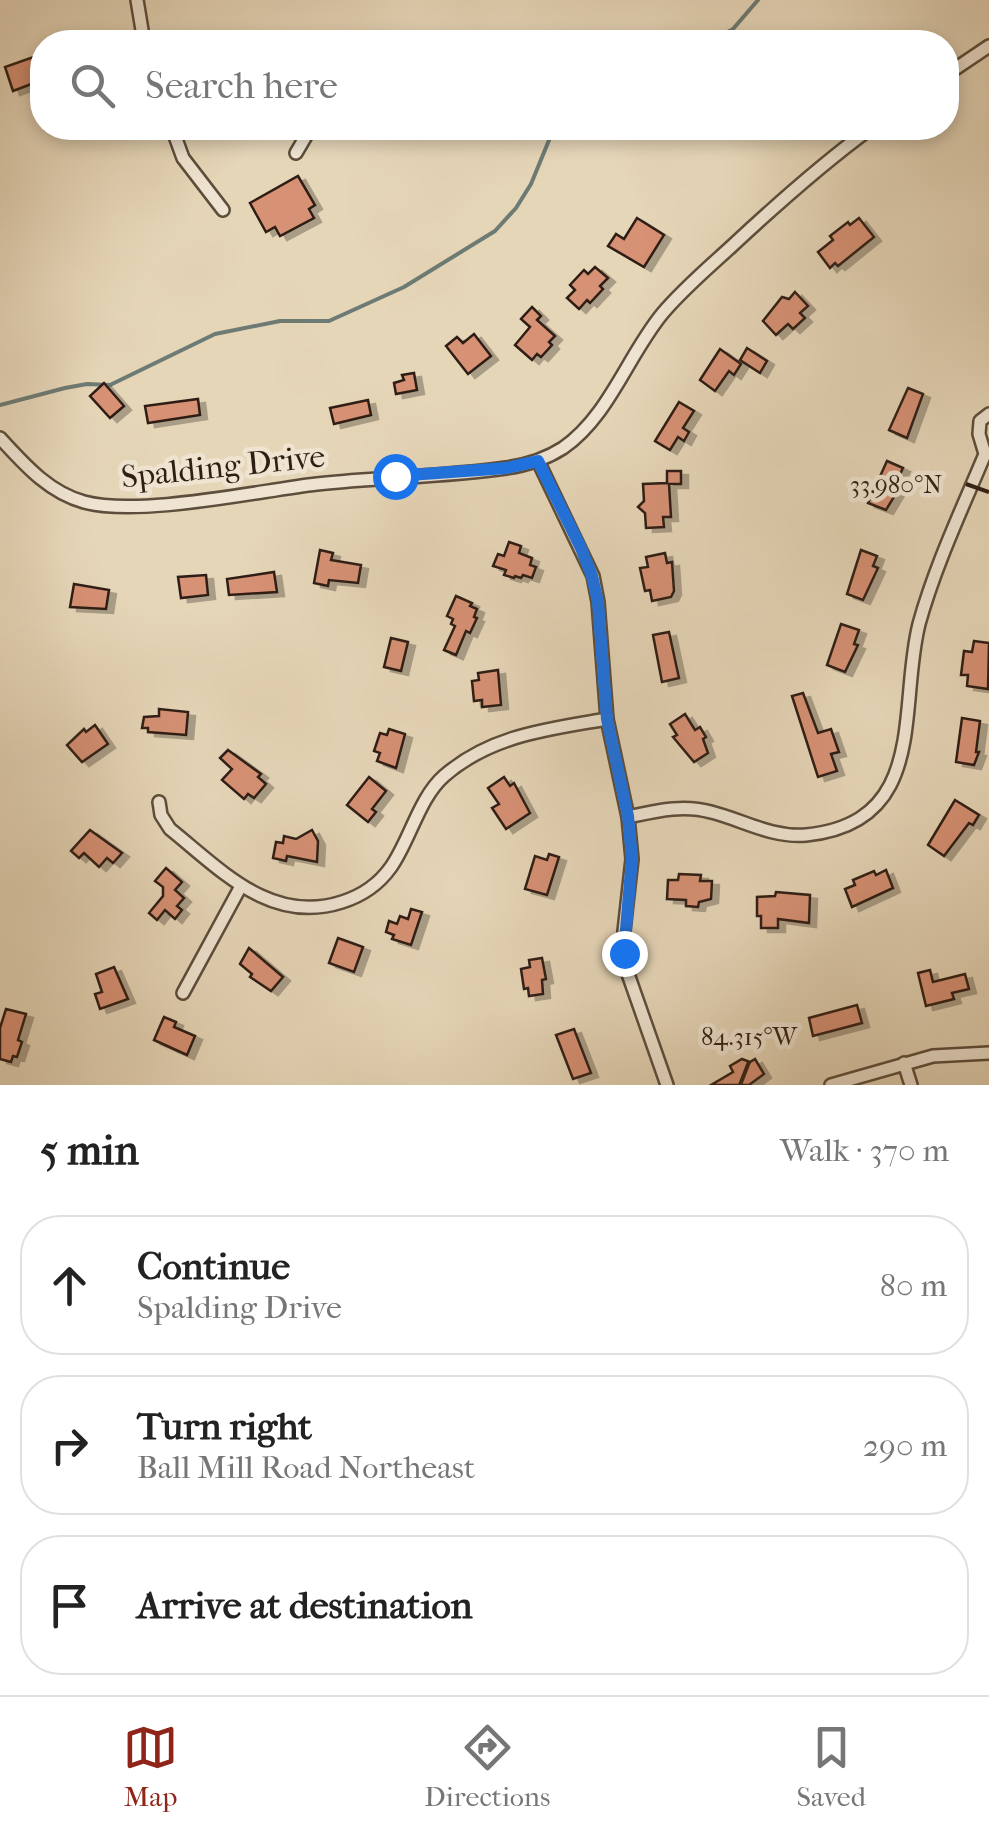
<!DOCTYPE html>
<meta charset="utf-8">
<style>
:root{--surface:#fff;--page:#f2f2f2;--text:#222;--muted:#767676;--line:#e0e0e0;--accent:#8f2418}
body{margin:0;font-family:"IM FELL French Canon",serif;background:var(--page);color:var(--text)}
.stop{position:absolute;width:30px;height:30px;margin:-22px;border:8px solid #1a73e8;border-radius:50%;background:#fff}
.stop.end{background:#1a73e8;border-color:#fff;box-shadow:0 2px 10px #0008}
.list{margin:0;padding:0;list-style:none}
h2{display:flex;justify-content:space-between;align-items:center;height:130px;margin:0;padding:0 40px;font-size:42px}
h2 small{font-size:32px;font-weight:400;color:var(--muted)}
.list li{display:grid;grid-template-columns:65px 1fr auto;gap:30px;align-items:center;box-sizing:border-box;height:140px;margin:0 20px 20px;padding:0 20px;border:2px solid var(--line);border-radius:40px}
.list b{display:block;font-size:38px;white-space:nowrap}
.list p{margin:0;font-size:32px;white-space:nowrap;color:var(--muted)}
.list em{font-size:32px;font-style:normal;color:var(--muted)}
.icon{flex:none;width:55px;height:55px;fill:none;stroke:currentColor;stroke-width:2;stroke-linecap:round;stroke-linejoin:round}
.map{position:relative;flex:none;width:989px;height:1085px;overflow:hidden}
.search{position:absolute;background:var(--surface);box-shadow:0 5px 15px #0003;left:30px;right:30px;top:30px;height:110px;display:flex;align-items:center;gap:25px;box-sizing:border-box;padding:0 35px;border-radius:40px;color:var(--muted);font-size:38px}
.sheet{height:610px;background:var(--surface)}
nav{display:flex;justify-content:space-around;align-items:center;box-sizing:border-box;height:140px;border-top:2px solid var(--line);background:var(--surface);font-size:28px;color:var(--muted)}
nav a{display:grid;justify-items:center;gap:5px}
nav .on{color:var(--accent)}
.map>svg:first-child{display:block}
.lines{fill:none;stroke-linecap:round;stroke-linejoin:round}
.stream{stroke:#6d7b74;stroke-width:4}
.building{fill:#d79175;stroke:#2f1f13;stroke-width:2.5;filter:url(#shadow)}
.minor-casing{stroke:#5d4d3c;stroke-width:16}
.minor{stroke:#efe4d1;stroke-width:11}
.route{stroke:#1a73e8;stroke-width:12}
.ticks{fill:none;stroke:#2f1f13;stroke-width:4}
.labels{text-anchor:middle;stroke-width:9;stroke-linejoin:round;paint-order:stroke}
.street-label{font-size:32px;fill:#2f1f13;stroke:#efe4d1}
.ticks-label{font-size:25px;text-anchor:middle;fill:#2f1f13;stroke:#efe4d1;stroke-width:9;stroke-linejoin:round;paint-order:stroke}
</style>
<div class="map">
<svg width="989" height="1085" viewBox="0 0 989 1085">
<defs>
<filter id="shadow"><feDropShadow dx="7" dy="4" stdDeviation="0" flood-color="#0004"/></filter>
</defs>
<rect width="100%" height="100%" fill="#e6d6b8"/>
<filter id="stains"><feTurbulence type="fractalNoise" baseFrequency=".002" numOctaves="4"/><feColorMatrix values="0 0 0 0 .2 0 0 0 0 .09 0 0 0 0 .02 0 0 0 .5 -.17"/></filter>
<radialGradient id="worn" r=".72"><stop offset=".6" stop-color="#630" stop-opacity="0"/><stop offset="1" stop-color="#630" stop-opacity=".3"/></radialGradient>
<g class="lines">
<g class="stream">
<path d="M709 42 733 29 758 0"/>
<path d="M599 128 627 131 633 128"/>
<path d="M0 405 65 388 87 384 110 385 215 334 280 321H329L404 287 495 231 516 208 531 184 554 128"/>
</g>
</g>
<g class="building">
<path d="M42 54V103H41L34 83 13 91 5 67Z"/>
<path d="M298 176 315 205 309 209 314 218 280 236 275 227 266 232 250 203Z"/>
<path d="M637 218 664 235 644 267 608 246 616 234 624 239Z"/>
<path d="M859 218 874 237 838 266 835 263 830 268 818 252 833 240 830 236 848 222 850 225Z"/>
<path d="M595 267 608 278 600 286 603 289 590 303 587 300 579 309 567 298 575 290 570 285 584 270 588 274Z"/>
<path d="M795 292 808 306 800 313 805 318 793 329 788 324 776 335 763 321 782 297 789 299Z"/>
<path d="M532 307 541 316 537 320 555 336 549 342 552 345 541 357 537 354 532 360 515 345 530 327 521 319Z"/>
<path d="M474 334 491 356 468 374 446 346 457 337 463 343Z"/>
<path d="M747 348 767 361 760 373 740 360Z"/>
<path d="M720 349 741 364 734 375 729 371 715 391 700 380Z"/>
<path d="M414 373 417 390 396 394 394 383 404 380 402 375Z"/>
<path d="M104 383 124 406 110 418 90 396Z"/>
<path d="M908 388 923 394 907 438 889 430Z"/>
<path d="M198 399 200 415 148 423 145 406Z"/>
<path d="M368 400 371 415 334 424 330 408Z"/>
<path d="M679 402 694 411 683 428 689 432 684 441 678 437 670 450 655 441Z"/>
<path d="M887 461 903 468 898 479 903 482 886 510 868 503Z"/>
<path d="M667 471H681V484H669L671 517H663L664 527 646 528 645 513 638 507 644 501 643 484 667 483Z"/>
<path d="M509 542 521 546 519 553 532 558 530 565 536 567 532 578 523 575 521 578 515 576 514 578 504 575 506 570 493 566 498 554 504 556Z"/>
<path d="M320 550 333 553 331 560 361 565 358 583 329 580 328 586 314 583Z"/>
<path d="M861 550 877 556 873 566 878 568 863 600 847 594Z"/>
<path d="M665 553 667 563 672 562 674 591 671 597 652 601 650 590 645 591 640 568 648 567 646 557Z"/>
<path d="M274 572 277 592 229 595 227 579Z"/>
<path d="M206 575 208 595 181 598 178 577Z"/>
<path d="M74 584 109 590 106 609 70 607Z"/>
<path d="M456 596 472 603 470 606 477 609 474 617 477 618 470 633 466 631 456 655 444 650 455 626 451 624 453 619 447 616Z"/>
<path d="M841 624 859 630 854 644 858 645 845 672 827 665Z"/>
<path d="M669 632 679 678 662 682 653 635Z"/>
<path d="M391 638 408 642 401 671 384 667Z"/>
<path d="M974 641 989 643 988 689 967 686 968 675H961L964 651 972 652Z"/>
<path d="M498 670 501 705 482 707V700L474 701 472 681 479 680 478 673Z"/>
<path d="M803 693 818 733 831 729 839 752 831 754 837 771 818 777 792 696Z"/>
<path d="M159 709 188 712 186 735 148 732V728H142L144 717 159 716Z"/>
<path d="M685 714 695 730 700 727 706 737 703 739 708 753 694 762 673 737 677 735 670 724Z"/>
<path d="M962 718 980 721 976 752H979L974 765 956 762Z"/>
<path d="M95 725 108 744 82 762 67 745 84 729 86 732Z"/>
<path d="M389 729 405 734 396 768 377 761 380 753 374 751 380 733 387 735Z"/>
<path d="M228 750 261 774 258 777 266 784 254 798 248 794 244 799 222 780 232 769 220 758Z"/>
<path d="M369 777 386 791 372 809 376 812 368 822 347 805Z"/>
<path d="M504 777 510 786 514 783 530 813 506 829 492 808 499 804 488 788Z"/>
<path d="M955 800 979 815 973 825 969 823 944 856 928 845Z"/>
<path d="M90 830 122 853 113 863 107 858 99 867 84 853 79 858 71 851Z"/>
<path d="M312 830 318 841 317 862 287 856 286 861 273 858 276 842 283 843 284 836 296 839Z"/>
<path d="M549 854 559 857 547 895 525 889 535 856 547 860Z"/>
<path d="M166 868 182 882 175 890 184 898 177 906 182 910 175 919 165 910 157 920 149 913 163 896V887L155 881Z"/>
<path d="M886 870 893 888 852 907 845 889 855 885 853 880 874 871 876 875Z"/>
<path d="M679 874 701 875 700 881H712L711 899 699 902 698 907 686 906V900L667 899 668 880H678Z"/>
<path d="M776 892 810 895 809 923 778 919V928H761V916H757V897L775 896Z"/>
<path d="M411 909 422 912 411 945 392 939 394 935 386 932 389 921 397 924 400 916 408 919Z"/>
<path d="M338 938 363 947 354 972 329 963Z"/>
<path d="M249 948 283 977 271 991 250 977 252 974 240 964Z"/>
<path d="M542 958 546 979 542 980 543 994 529 996 528 988 524 989 521 969 530 967 529 960Z"/>
<path d="M114 967 128 999 100 1009 95 994 102 992 96 974Z"/>
<path d="M930 970 933 982 965 974 969 989 952 993 954 999 926 1006 918 973Z"/>
<path d="M857 1005 862 1023 813 1036 809 1018Z"/>
<path d="M6 1009 26 1014 18 1040 22 1042 17 1057 13 1056 11 1062 0 1059V1028Z"/>
<path d="M164 1017 176 1022 174 1027 195 1036 187 1055 154 1040Z"/>
<path d="M574 1029 591 1073 573 1079 556 1035Z"/>
<path d="M742 1059 750 1062 755 1059 764 1074 749 1085H711L733 1072 730 1066Z"/>
</g>
<g class="lines">
<g class="minor-casing">
<g id="minor">
<path d="M137 0 144 42"/>
<path d="M946 75 989 46"/>
<path d="M172 128 183 158 223 210"/>
<path d="M296 153 306 136 307 128"/>
<path d="M0 438C24 464 48 492 84 502 139 517 257 491 317 484 380 477 444 477 506 468 527 465 546 459 563 448 609 416 627 357 662 314 683 289 708 268 732 246 777 204 822 164 871 128"/>
<path d="M538 461 593 576 598 602 607 719 628 817 632 859 624 931 627 971 667 1085"/>
<path d="M159 802 161 815 170 829C221 870 271 925 342 902 361 896 379 884 391 867 410 840 419 798 444 776 491 735 549 729 607 719"/>
<path d="M628 817C656 811 683 804 711 812 743 820 772 838 806 835 929 823 898 707 919 624 935 566 962 509 985 454L979 434 980 421 989 414"/>
<path d="M183 993 241 886"/>
<path d="M904 1063 911 1085"/>
<path d="M831 1085 933 1056 989 1053"/>
</g>
</g>
<use href="#minor" class="minor"/>
</g>
<g class="lines">
<path class="route" d="M395 476 507 468 538 461 581 548 592 576 598 602 607 719 628 816 632 858 624 953"/>
</g>
<path class="ticks" d="M966 484 989 492M740 1085 749 1062"/>
<g class="labels">
<g class="street-label">
<text transform="translate(223 466) rotate(-6)" y="11">Spalding Drive</text>
</g>
</g>
<g class="ticks-label">
<text x="896" y="493">33.980°N</text>
<text x="749" y="1045">84.315°W</text>
</g>
<rect width="100%" height="100%" filter="url(#stains)"/>
<rect width="100%" height="100%" fill="url(#worn)"/>
</svg>
<div class="stop" style="left:395px;top:476px"></div>
<div class="stop end" style="left:624px;top:953px"></div>
<div class="search"><svg class="icon" aria-label="search" viewBox="0 0 24 24"><circle cx="10" cy="10" r="6"/><path d="M15 15l6 6"/></svg>Search here</div>
</div>
<section class="sheet">
<h2>5 min<small>Walk · 370 m</small></h2>
<ul class="list">
<li><svg class="icon" aria-label="ahead" viewBox="0 0 24 24"><path d="M12 20V5M6 11l6-6 6 6"/></svg><div><b>Continue</b><p>Spalding Drive</p></div><em>80 m</em></li>
<li><svg class="icon" aria-label="right" viewBox="0 0 24 24"><path d="M7 20v-9h11M14 6l5 5-5 5"/></svg><div><b>Turn right</b><p>Ball Mill Road Northeast</p></div><em>290 m</em></li>
<li><svg class="icon" aria-label="arrive" viewBox="0 0 24 24"><path d="M6 21V4h12l-3 4 3 4H6"/></svg><div><b>Arrive at destination</b></div></li>
</ul>
</section>
<nav>
<a class="on"><svg class="icon" aria-label="map" viewBox="0 0 24 24"><path d="M3 6l6-2 6 2 6-2v14l-6 2-6-2-6 2zM9 4v14M15 6v14"/></svg>Map</a>
<a><svg class="icon" aria-label="directions" viewBox="0 0 24 24"><path d="M12 3l9 9-9 9-9-9zM9 14v-3h6M13 9l2 2-2 2"/></svg>Directions</a>
<a><svg class="icon" aria-label="saved" viewBox="0 0 24 24"><path d="M7 4h10v16l-5-4-5 4z"/></svg>Saved</a>
</nav>
